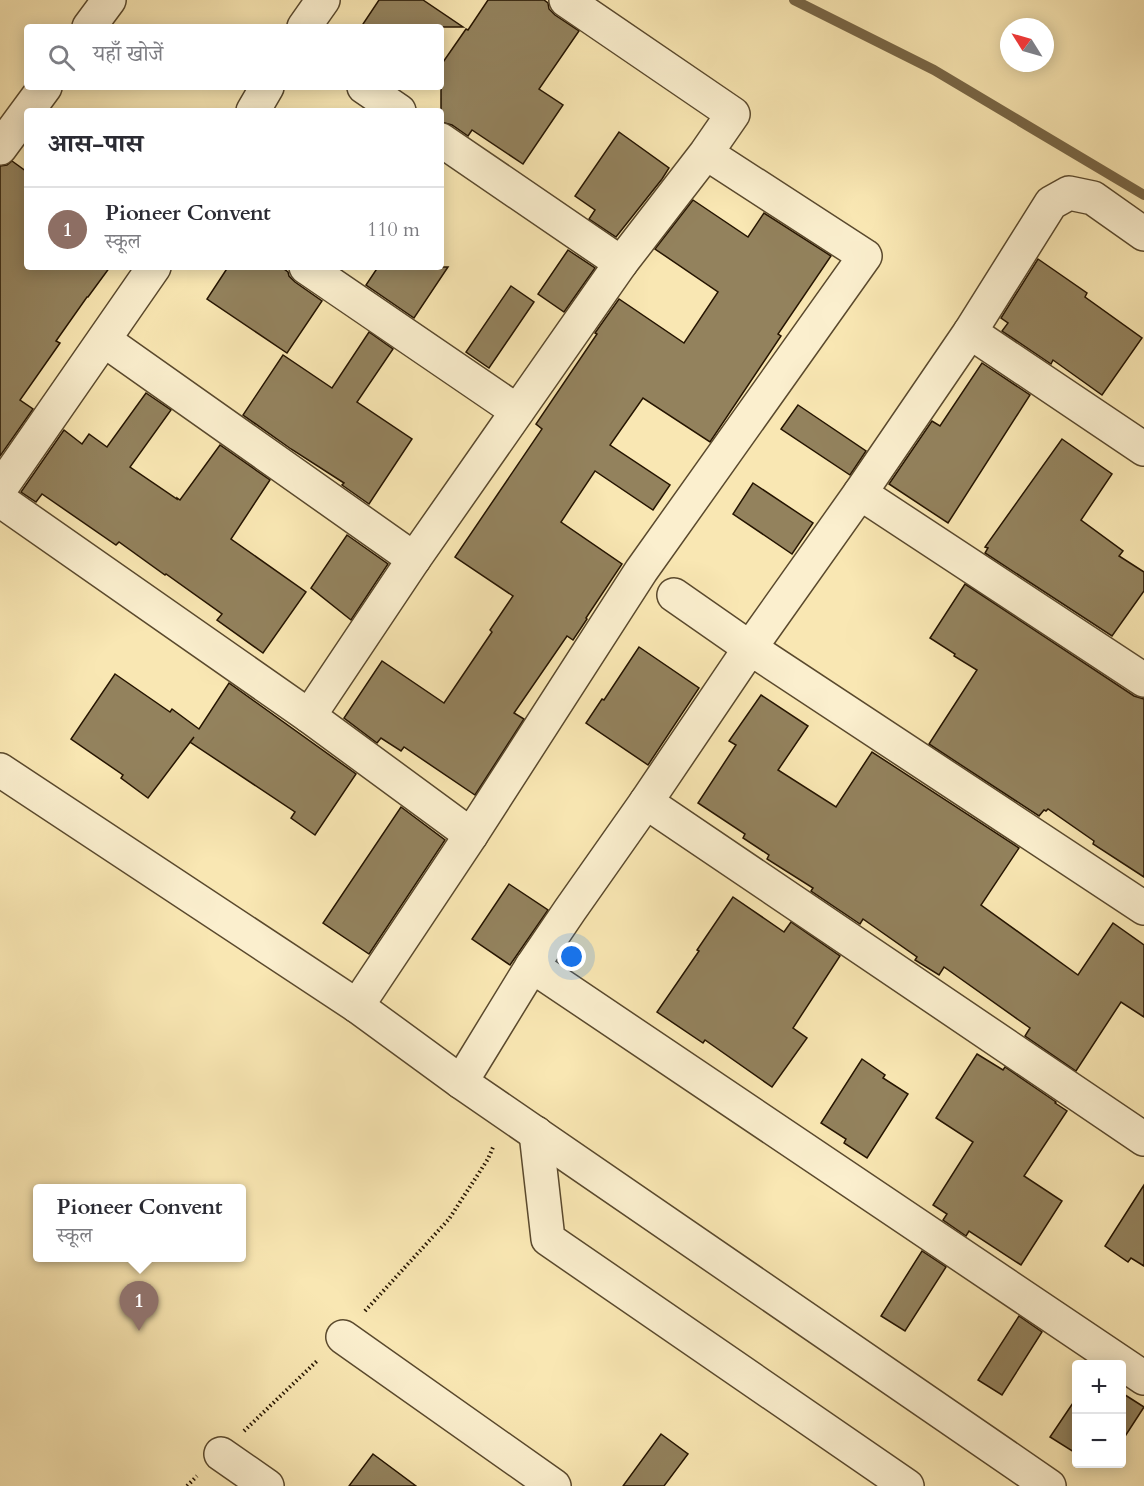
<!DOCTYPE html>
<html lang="hi">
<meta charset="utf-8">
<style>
:root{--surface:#fff;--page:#f2f2f3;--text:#2b2b33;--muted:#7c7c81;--line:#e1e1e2;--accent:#8f2418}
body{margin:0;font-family:Cardo,"Noto Serif Devanagari",serif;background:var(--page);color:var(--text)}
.controls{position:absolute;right:18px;bottom:18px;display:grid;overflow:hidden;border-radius:6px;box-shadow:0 3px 15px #0003}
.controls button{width:54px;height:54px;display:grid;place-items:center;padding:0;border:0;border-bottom:2px solid var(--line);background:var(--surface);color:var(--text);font:30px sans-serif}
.compass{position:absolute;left:1000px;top:18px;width:54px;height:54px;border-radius:50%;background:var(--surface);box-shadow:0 3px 15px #0003;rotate:307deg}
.you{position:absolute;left:572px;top:957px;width:21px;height:21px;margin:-15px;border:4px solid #fff;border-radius:50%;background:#1a73e8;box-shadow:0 0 0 9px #1a73e833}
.badge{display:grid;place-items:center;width:39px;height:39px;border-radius:50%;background:var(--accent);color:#fff;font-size:20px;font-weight:700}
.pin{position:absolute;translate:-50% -50px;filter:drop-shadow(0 2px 3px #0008)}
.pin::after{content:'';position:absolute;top:32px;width:21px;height:18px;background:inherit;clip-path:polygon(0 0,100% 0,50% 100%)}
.popup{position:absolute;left:33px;top:1184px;width:213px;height:78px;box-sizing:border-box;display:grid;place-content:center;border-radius:6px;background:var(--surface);filter:drop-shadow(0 2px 4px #0005);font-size:20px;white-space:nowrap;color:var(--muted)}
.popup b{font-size:22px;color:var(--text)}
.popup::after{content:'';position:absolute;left:50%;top:100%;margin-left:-12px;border:12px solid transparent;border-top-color:var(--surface)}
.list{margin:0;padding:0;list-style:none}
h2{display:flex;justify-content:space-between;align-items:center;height:78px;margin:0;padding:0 24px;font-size:26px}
h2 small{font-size:20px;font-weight:400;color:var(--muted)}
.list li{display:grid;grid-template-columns:39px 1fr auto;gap:18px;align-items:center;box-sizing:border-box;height:84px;padding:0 24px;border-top:2px solid var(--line)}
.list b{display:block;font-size:22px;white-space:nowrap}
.list p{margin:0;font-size:20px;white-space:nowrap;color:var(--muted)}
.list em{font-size:20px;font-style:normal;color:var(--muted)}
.icon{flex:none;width:33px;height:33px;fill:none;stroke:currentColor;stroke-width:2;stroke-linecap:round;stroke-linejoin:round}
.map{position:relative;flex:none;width:1144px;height:1486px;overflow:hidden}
.search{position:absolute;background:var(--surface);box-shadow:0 3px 15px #0003;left:24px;top:24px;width:420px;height:66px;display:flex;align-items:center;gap:15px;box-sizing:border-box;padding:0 21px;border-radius:6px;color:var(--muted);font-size:22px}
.panel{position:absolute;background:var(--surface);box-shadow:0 3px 15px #0003;left:24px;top:108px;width:420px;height:162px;border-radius:6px}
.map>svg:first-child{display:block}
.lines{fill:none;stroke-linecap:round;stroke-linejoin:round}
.stream{stroke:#796747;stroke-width:10}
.building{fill:#93825d;stroke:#251400;stroke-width:1.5}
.minor-casing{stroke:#5a492d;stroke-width:36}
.path{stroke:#251400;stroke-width:4;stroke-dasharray:1.5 3;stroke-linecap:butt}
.minor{stroke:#fbefce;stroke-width:33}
</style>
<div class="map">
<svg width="1144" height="1486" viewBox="0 0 1144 1486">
<rect width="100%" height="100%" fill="#f9e7b3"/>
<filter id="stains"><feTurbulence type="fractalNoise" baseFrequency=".00333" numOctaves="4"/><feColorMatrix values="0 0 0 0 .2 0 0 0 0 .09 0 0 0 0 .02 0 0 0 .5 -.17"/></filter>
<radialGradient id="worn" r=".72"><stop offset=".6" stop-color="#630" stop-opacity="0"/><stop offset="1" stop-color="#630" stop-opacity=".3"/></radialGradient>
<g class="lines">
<path class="stream" d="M794 0 934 70 1144 195"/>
</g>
<g class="building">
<path d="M379 0H423L463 27H361Z"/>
<path d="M488 0H544L548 3 549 9 555 15 579 31 539 89 563 105 523 164 472 130 468 136 452 125 441 122V65L466 29 468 30Z"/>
<path d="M619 132 669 168 662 179 616 237 589 219 595 210 575 196Z"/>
<path d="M12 161 27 172V267H110L88 297H87L56 341 60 343 20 400 33 409 0 456V166L7 165Z"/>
<path d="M693 200 748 237 764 213 831 256 778 334 781 336 710 442 643 398 610 445 670 485 653 510 595 471 561 522 622 564 586 618 587 619 573 640 567 636 514 713 524 719 475 795 404 747 401 751 381 738 377 743 344 718 382 661 444 703 492 632 490 630 513 596 455 557 542 429 536 424 597 334 595 333 619 299 684 343 718 292 655 249Z"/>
<path d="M568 250 595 268 564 312 538 294Z"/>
<path d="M1038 259 1087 293 1085 297 1142 338 1102 395 1053 360 1051 364 1002 331 1008 323 1001 318Z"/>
<path d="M228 267H281L288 272 289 276 295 282 322 301 287 353 207 299Z"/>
<path d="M378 267H448L414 318 366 285Z"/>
<path d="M511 286 534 302 489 368 466 352Z"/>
<path d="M369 332 393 349 357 402 412 439 369 504 342 485 344 483 291 449 243 415 283 355 332 388Z"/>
<path d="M982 363 1030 395 948 523 889 484 932 421 940 426Z"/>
<path d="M146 393 171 410 130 467 177 499V498L180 500 220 445 270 480 231 539 306 592 263 653 217 620 222 614 166 574 165 575 119 542 116 545 42 494 36 502 21 492 64 430 82 444 89 434 107 447Z"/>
<path d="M798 405 866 451 850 475 781 429Z"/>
<path d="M1062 439 1112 474 1081 520 1123 551 1119 556 1144 572V591L1112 636 985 553 988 548 985 547Z"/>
<path d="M753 483 813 523 792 554 733 514Z"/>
<path d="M347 535 388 564 351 620 311 588Z"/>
<path d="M965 584 1134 696 1144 699V877L1093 844 1094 841 1048 809 1046 811 1044 810 1039 816 929 744 977 670 954 656 955 654 930 638Z"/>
<path d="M639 647 699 688 648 765 586 723 602 699 604 700Z"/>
<path d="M115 674 170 712 172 709 199 729 229 683 356 774 315 835 291 818 295 812 190 742 194 737 148 798 121 778 123 775 71 739Z"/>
<path d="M761 695 808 726 778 770 836 807 872 752 1019 848 981 905 1078 975 1113 923 1144 945V1017L1121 1002 1076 1071 1025 1036 1030 1028 944 967 939 975 915 960 917 957 863 919 860 924 811 891 813 888 767 859 769 855 743 838 745 834 698 803 736 745 729 741Z"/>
<path d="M401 807 445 840 369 954 323 923Z"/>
<path d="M509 884 548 910 510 965 472 939Z"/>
<path d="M733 897 784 932 791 922 840 956 793 1028 807 1038 772 1087 705 1040 703 1043 657 1012 699 951 697 950Z"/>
<path d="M977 1054 1003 1070 1005 1067 1056 1102 1055 1103 1067 1111 1024 1176 1062 1201 1021 1265 969 1231 966 1236 943 1220 947 1214 933 1205 973 1142 936 1118Z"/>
<path d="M862 1059 885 1075 883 1078 908 1094 867 1158 844 1143 846 1139 821 1123Z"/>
<path d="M1144 1185V1266L1131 1258 1128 1262 1105 1246Z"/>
<path d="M922 1251 946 1267 905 1331 881 1316Z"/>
<path d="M1019 1316 1042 1332 1002 1395 978 1380Z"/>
<path d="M1122 1393 1144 1407 1122 1441Z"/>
<path d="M1077 1397V1454L1050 1437Z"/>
<path d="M661 1434 688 1454 664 1486H623Z"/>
<path d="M373 1454 416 1486H349Z"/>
</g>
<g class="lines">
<g class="minor-casing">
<g id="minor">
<path d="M566 0 733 114 706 153 621 263 414 559 309 716 471 835 641 571 865 256 706 153"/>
<path d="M89 27 109 0"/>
<path d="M304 27 323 0"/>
<path d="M364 87 399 111"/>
<path d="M253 111 267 87"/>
<path d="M441 140 621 263"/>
<path d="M0 148 45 87"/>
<path d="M1144 234 1093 198 1069 193 1051 203 970 332 1144 449"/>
<path d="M306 267 517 411"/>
<path d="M104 340 414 559"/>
<path d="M0 489 154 267"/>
<path d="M860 493 1144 680"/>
<path d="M0 500 309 716"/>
<path d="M674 595 750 648 860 493 970 332"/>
<path d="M0 770 357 1006 461 1082 1049 1486"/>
<path d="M1144 908 750 648 646 802 1144 1139"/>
<path d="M532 966 570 910 646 802"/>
<path d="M357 1006 471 835"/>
<path d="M461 1082 532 966 1144 1378"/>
<path d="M536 1133 548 1239 907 1486"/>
<path d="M343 1337 554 1486"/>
<path d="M221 1454 267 1486"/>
</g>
</g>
<g class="path">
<path d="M365 1311 449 1219 488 1159 494 1145"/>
<path d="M244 1431 318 1360"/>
<path d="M187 1486 197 1476"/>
</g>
<use href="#minor" class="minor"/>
</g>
<rect width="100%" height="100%" filter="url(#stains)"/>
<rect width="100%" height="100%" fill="url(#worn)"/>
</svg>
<div class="controls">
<button>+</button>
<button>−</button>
</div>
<svg class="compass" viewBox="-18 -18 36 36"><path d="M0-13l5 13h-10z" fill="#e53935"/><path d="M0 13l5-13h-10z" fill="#7c7c81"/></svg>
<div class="you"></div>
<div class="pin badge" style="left:139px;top:1331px;background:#8d6e63">1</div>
<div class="popup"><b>Pioneer Convent</b>स्कूल</div>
<div class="search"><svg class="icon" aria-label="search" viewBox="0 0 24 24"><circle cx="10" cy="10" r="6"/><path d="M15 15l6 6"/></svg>यहाँ खोजें</div>
<section class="panel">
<h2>आस-पास<small></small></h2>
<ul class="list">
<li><span class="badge" style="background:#8d6e63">1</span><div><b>Pioneer Convent</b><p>स्कूल</p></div><em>110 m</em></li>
</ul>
</section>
</div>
